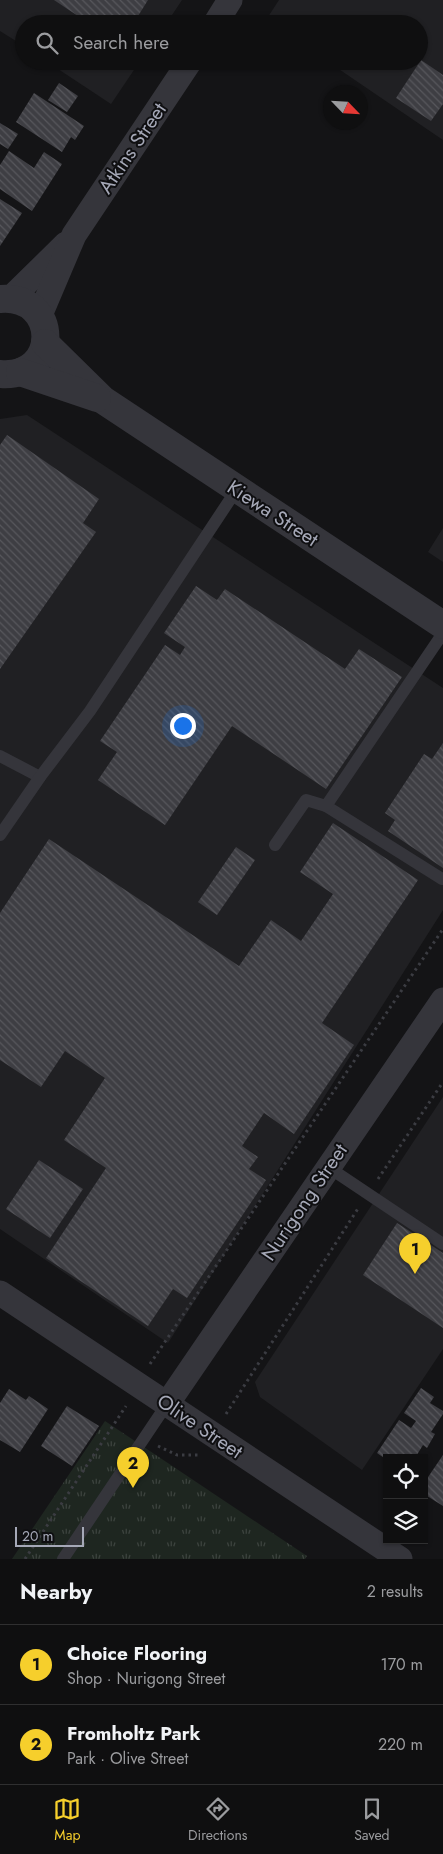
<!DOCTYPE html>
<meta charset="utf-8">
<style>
:root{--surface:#0f0f10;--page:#1d1d1e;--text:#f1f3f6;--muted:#9b9c9f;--line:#2f2f30;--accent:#f6cf2c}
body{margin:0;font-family:Jost,sans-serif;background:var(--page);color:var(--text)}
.controls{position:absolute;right:15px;bottom:15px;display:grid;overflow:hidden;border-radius:0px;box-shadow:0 1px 4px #0004}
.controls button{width:45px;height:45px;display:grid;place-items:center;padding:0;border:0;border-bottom:1px solid var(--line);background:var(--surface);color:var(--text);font:25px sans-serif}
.compass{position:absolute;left:323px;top:85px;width:45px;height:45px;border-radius:50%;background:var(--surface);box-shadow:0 1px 4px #0004;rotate:115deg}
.scale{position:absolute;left:15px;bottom:12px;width:69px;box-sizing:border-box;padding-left:5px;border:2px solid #a5a8b7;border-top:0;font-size:14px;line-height:18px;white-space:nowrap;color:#a5a8b7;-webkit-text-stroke:4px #0f0f11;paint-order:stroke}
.you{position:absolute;left:182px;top:725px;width:18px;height:18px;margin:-12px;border:4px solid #fff;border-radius:50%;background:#1a73e8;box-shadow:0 0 0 8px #1a73e833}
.badge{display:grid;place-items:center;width:32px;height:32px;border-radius:50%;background:var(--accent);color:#111;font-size:16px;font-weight:700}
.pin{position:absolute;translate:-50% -41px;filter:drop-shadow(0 1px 2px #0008)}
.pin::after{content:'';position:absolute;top:26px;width:18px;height:15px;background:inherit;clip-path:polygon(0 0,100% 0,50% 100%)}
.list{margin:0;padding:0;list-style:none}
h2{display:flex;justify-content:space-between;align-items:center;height:65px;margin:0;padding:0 20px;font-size:21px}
h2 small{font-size:16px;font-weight:400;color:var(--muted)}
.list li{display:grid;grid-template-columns:32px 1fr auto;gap:15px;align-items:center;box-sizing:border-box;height:80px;padding:0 20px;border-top:1px solid var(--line)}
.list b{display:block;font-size:19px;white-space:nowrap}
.list p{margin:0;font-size:16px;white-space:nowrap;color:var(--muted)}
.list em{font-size:16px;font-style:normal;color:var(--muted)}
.icon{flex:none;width:28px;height:28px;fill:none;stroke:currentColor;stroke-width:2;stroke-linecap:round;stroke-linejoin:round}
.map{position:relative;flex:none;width:443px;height:1559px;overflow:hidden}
.search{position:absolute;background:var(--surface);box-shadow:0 1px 4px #0004;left:15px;right:15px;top:15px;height:55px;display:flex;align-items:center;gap:12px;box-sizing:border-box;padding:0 18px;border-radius:28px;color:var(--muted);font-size:19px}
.sheet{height:225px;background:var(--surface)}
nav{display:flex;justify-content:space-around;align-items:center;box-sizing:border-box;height:70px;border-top:1px solid var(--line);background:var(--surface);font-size:14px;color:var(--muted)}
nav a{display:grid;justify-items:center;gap:2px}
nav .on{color:var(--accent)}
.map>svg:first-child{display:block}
.built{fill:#202023}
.park{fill:url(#park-tufts)}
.building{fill:url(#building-back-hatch)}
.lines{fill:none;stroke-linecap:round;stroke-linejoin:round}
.path{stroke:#3b3c42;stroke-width:3;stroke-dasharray:2.5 4;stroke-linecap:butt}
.service{stroke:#35353b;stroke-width:12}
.minor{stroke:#35353b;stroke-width:25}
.tertiary{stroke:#35353b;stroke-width:28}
.labels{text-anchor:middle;stroke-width:4;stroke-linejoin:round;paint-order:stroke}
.street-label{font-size:20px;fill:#a5a8b7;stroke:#0f0f11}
</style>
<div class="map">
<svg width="443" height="1559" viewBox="0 0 443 1559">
<defs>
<pattern id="park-tufts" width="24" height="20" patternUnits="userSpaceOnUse" patternTransform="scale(1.25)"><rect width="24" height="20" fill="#1e2620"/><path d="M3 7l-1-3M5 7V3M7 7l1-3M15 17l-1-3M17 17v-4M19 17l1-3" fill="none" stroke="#3c433e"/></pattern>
<pattern id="building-back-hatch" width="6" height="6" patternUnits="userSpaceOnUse" patternTransform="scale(1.25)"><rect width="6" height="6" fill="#3e3e43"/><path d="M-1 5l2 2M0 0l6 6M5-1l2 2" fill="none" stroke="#57575c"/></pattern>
</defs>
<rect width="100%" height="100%" fill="#141416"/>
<g class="built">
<path d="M0 0H182L166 24H24V46L0 31Z"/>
<path d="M279 0H443V140L327 61H419V24H272L266 20Z"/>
<path d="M46 61H140L111 104Z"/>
<path d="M27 415 443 688V910L168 1343 0 1229V419Z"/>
<path d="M443 528V562L428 552Z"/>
<path d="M443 1097V1349L362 1470 260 1397 255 1382Z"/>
</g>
<path class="park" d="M105 1421 307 1556 305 1559H12Z"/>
<g class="building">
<path d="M54 0H148L133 24H90Z"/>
<path d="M421 60 443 75V104L431 121 396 98Z"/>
<path d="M59 83 78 96 67 112 48 100Z"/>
<path d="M34 93 84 126 75 140 71 137 62 152 16 122Z"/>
<path d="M0 123 18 134 8 149 0 144Z"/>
<path d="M9 151 34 168 44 152 62 164 32 211 0 189V165Z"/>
<path d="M0 199 22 213 0 246Z"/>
<path d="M7 435 99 499 83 523 96 532 0 669V445Z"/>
<path d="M196 586 217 600 225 589 345 669 359 649 402 677 326 789 232 726 165 825 98 780 117 752 100 741 165 645 180 655 185 647 164 633Z"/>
<path d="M443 743V868L388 831 395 820 385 813 424 754 432 759Z"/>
<path d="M333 823 418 880 322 1023 354 1045 294 1134 264 1113 242 1146 258 1157 249 1169 266 1180 187 1298 173 1289 148 1326 46 1258 106 1168 64 1140 105 1078 65 1051 41 1087 0 1060V913L49 839 239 966 271 920 301 941 333 894 300 872Z"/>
<path d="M236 847 255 860 217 915 198 902Z"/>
<path d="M39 1160 83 1189 50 1238 6 1209Z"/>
<path d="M397 1223 443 1253V1328L363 1275Z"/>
<path d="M421 1388 434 1397 430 1403 443 1411V1414L431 1432 435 1434 427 1448 423 1445 415 1458H387V1460L377 1453 399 1420 411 1428 416 1421 404 1413Z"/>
<path d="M9 1389 26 1400 29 1396 48 1409 20 1452 0 1440V1403Z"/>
<path d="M67 1406 99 1426 72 1466 41 1446Z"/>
<path d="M443 1455V1506L424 1494V1483Z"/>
</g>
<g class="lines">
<g class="path">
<path d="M378 1179 443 1082"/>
<path d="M150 1364 443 929"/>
<path d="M226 1414 359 1207"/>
<path d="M158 1446 177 1455H199"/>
<path d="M25 1559 126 1406"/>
</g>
<g class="service">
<path d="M0 756 40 777"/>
<path d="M326 806 442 879"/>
<path d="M0 835 40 777 90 711 237 489"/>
<path d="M275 845 306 800 326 806 443 633"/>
<path d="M328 1167 443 1244"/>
<path d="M63 1559 167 1404"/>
</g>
<g class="minor">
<path d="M215 24 230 0"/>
<path d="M10 299 66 244"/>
<path d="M40 315 74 235 190 61"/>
<path d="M0 1293 400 1559"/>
<path d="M167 1404 443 1000"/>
</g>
<g class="tertiary">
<path d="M0 299C60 294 61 379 0 374"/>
<path d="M45 343 103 400 443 625"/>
<path d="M20 372 97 398"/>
</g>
</g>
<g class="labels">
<g class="street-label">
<text transform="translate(132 148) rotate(-56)" y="7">Atkins Street</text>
<text transform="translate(273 513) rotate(33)" y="7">Kiewa Street</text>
<text transform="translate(304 1202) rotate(-56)" y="7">Nurigong Street</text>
<text transform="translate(200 1426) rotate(34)" y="7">Olive Street</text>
</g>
</g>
</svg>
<div class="controls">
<button><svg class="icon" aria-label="locate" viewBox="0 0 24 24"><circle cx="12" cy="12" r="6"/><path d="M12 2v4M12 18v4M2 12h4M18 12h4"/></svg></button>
<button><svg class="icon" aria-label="layers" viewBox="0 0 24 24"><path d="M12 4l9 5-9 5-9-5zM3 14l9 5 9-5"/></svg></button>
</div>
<svg class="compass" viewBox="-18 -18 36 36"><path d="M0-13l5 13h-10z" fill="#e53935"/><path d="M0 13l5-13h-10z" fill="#9b9c9f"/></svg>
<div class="scale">20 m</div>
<div class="you"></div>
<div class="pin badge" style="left:415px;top:1274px">1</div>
<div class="pin badge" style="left:133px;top:1488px">2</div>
<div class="search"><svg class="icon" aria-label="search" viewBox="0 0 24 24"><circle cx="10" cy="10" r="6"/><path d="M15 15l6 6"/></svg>Search here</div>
</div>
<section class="sheet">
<h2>Nearby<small>2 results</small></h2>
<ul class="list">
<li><span class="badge">1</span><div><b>Choice Flooring</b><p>Shop · Nurigong Street</p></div><em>170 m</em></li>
<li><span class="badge">2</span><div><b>Fromholtz Park</b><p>Park · Olive Street</p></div><em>220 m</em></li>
</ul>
</section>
<nav>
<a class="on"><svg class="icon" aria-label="map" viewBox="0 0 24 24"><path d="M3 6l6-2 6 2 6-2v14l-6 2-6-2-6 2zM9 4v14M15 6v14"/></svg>Map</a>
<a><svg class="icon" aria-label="directions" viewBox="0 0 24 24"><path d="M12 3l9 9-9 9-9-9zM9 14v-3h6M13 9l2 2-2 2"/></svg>Directions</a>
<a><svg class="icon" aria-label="saved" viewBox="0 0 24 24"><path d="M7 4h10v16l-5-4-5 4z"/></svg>Saved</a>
</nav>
